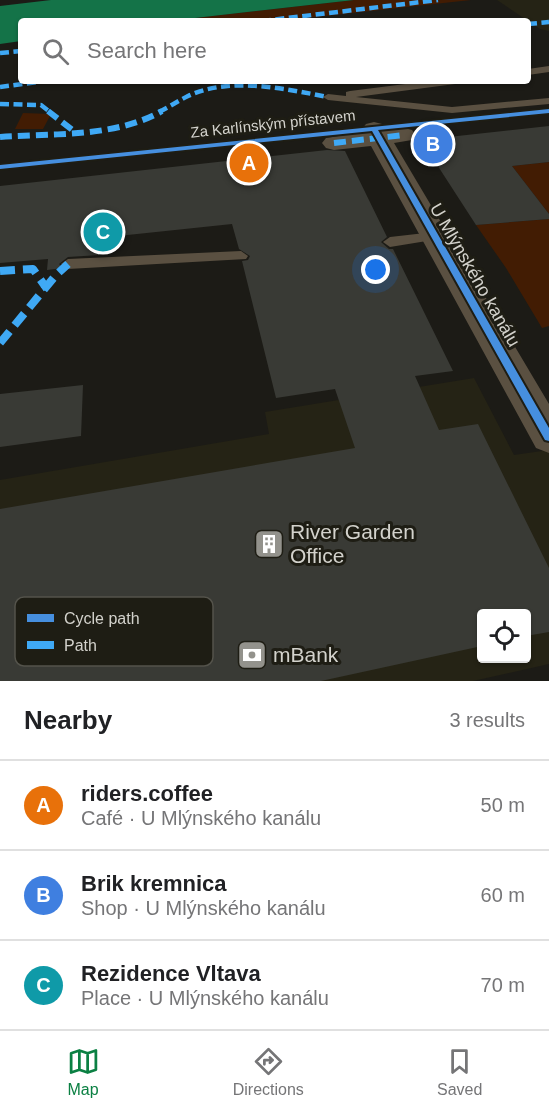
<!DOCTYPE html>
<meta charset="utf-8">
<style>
:root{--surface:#fff;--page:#f6f6f6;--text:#202124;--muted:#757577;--line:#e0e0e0;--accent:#0b8043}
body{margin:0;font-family:Helvetica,sans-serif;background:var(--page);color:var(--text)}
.controls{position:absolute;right:18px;bottom:18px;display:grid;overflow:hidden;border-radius:6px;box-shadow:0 2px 4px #0004}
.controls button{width:54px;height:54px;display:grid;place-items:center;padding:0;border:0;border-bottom:2px solid var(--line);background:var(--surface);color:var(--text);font:30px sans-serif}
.you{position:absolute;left:376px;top:270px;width:21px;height:21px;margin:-15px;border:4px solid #fff;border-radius:50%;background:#1a73e8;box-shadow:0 0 0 9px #1a73e833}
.badge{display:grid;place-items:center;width:39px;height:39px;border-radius:50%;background:var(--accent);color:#fff;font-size:20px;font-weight:700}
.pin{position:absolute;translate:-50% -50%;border:3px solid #fff;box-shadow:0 2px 6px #0006}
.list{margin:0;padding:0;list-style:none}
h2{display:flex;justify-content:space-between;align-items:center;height:78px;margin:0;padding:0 24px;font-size:26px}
h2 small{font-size:20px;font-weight:400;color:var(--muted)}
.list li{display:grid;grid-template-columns:39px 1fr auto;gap:18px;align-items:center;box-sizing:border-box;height:90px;padding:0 24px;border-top:2px solid var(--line)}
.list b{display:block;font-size:22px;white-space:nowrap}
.list p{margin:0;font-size:20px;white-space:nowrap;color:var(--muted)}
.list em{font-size:20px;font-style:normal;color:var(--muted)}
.icon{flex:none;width:33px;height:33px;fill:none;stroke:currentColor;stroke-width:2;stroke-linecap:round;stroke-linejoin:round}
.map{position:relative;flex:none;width:549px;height:681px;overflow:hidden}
.search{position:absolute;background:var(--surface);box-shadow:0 2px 4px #0004;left:18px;right:18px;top:18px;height:66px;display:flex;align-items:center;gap:15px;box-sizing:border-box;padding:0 21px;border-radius:6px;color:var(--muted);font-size:22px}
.sheet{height:348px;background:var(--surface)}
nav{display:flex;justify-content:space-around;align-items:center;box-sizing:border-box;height:84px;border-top:2px solid var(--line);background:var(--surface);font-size:16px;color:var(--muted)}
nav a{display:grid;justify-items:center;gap:3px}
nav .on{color:var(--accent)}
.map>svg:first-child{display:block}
.built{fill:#252315;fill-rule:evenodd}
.green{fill:#421c03}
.water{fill:#147348}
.building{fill:#393a35}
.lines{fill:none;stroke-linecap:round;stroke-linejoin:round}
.service{fill:#5a5041;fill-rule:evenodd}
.minor{fill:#5a5041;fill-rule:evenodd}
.quiet-far2{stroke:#3fa9f5;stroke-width:4.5;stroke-dasharray:9 4.5;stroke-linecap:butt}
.quiet-far1{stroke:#3fa9f5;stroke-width:6;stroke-dasharray:12 6;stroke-linecap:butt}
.quiet{stroke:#3fa9f5;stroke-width:8;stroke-dasharray:15 8;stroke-linecap:butt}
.cycleway-casing{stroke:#1e1d14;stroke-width:4}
.cycleway{fill:#468fdf;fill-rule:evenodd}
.labels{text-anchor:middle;stroke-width:6;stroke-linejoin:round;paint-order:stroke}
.far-street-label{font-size:15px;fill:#d3d2cc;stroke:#1e1d14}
.street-label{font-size:18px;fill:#d3d2cc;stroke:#1e1d14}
.near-poi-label{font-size:21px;fill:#d3d2cc;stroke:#1e1d14;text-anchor:start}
.key{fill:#1e1d14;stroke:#54534b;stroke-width:1.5}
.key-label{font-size:16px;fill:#d3d2cc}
</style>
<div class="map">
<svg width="549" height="681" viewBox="0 0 549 681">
<rect width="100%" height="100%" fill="#1c1b16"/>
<g class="built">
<path d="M497 0H549V31L540 29Z"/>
<path d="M474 378 514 455 549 450V664L473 681H0V480L269 434 265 412ZM482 614H526V658H482Z"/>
</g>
<g class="green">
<path d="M354 0H471L279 21H169Z"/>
<path d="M23 113 51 114 43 129H15Z"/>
<path d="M549 162V214L512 166Z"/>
<path d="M549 219V326L542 328 506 268 476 225Z"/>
</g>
<path class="water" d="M51 0H354L169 21H21V41L0 44V6Z"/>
<g class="building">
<path d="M549 126V162L512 166 549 214V219L476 225 421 140Z"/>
<path d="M327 150 345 151 387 237 381 242 389 249H393L453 371 415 376 439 430 478 424 549 568V632L526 636V614H482V646L321 681H0V509L355 448 335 389 276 398 242 261 248 260 250 256 239 249 232 224 99 238V255L68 257 59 264 63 268 47 270 48 259 0 263V186Z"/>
<path d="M83 385 81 436 0 447V394Z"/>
</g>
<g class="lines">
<g class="service">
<path d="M549 66V72L528 75V69Z"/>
<path d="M429 81H460L455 84 356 97 452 107 549 98V104L452 113 328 100 323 97 328 94 346 96V92L350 91Z"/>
<path d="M434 232 439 233 441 236 439 239 390 247 383 242 390 237Z"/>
<path d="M241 251 248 256 246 259 68 269 61 264 68 259Z"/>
</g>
<path class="minor" d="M374 122 382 124 386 130 404 128 412 130 416 135 412 140 394 143 549 404V453L536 448 371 146 334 150 326 148 322 143 326 138 364 132 362 129 366 124Z"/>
<g class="quiet-far2">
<path d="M262 21 438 0"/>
<path d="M528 24 549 22"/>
<path d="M0 53 21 51"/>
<path d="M0 87 46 81"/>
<path d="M0 104 41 105 50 112"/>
<path d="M159 112C169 107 178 101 188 96 231 76 285 89 328 97"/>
</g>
<g class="quiet-far1">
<path d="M48 111 75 132"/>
<path d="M0 137C54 133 114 138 162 111"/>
<path d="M334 143 404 135"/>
</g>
<g class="quiet">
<path d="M0 271 33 269 47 289"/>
<path d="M0 343 56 275 68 264"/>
</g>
<g class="cycleway-casing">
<path id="cycleway" d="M549 109V113L378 130 549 428V441L545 440 372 131 0 169V165Z"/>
</g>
<use href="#cycleway" class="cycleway"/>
</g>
<defs>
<g id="building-square" transform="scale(1.5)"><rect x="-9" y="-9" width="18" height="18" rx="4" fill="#93928c" stroke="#1e1d14"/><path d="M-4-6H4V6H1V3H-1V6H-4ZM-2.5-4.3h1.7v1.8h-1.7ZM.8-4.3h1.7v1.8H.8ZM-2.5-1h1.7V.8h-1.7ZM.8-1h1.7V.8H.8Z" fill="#fff"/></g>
<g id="bank-square" transform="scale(1.5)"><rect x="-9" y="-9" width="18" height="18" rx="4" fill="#93928c" stroke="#1e1d14"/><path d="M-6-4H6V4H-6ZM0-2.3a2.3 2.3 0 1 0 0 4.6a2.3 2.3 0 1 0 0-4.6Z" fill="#fff"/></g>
</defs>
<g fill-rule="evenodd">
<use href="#building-square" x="269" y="544"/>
<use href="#bank-square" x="252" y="655"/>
</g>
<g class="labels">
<g class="far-street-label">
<text transform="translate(273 124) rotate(-6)" y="5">Za Karlínským přístavem</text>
</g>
<g class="street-label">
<text transform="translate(475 275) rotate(60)" y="6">U Mlýnského kanálu</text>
</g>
<g class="near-poi-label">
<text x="290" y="539">River Garden<tspan x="290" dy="24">Office</tspan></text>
<text x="273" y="662">mBank</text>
</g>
</g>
<rect x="15" y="597" width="198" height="69" rx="9" class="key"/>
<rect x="27" y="614" width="27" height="8" fill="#468fdf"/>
<rect x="27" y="641" width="27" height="8" fill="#3fa9f5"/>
<g class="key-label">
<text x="64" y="624">Cycle path</text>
<text x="64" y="651">Path</text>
</g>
</svg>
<div class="controls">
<button><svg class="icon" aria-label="locate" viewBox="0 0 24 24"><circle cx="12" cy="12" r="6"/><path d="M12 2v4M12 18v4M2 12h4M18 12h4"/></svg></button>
</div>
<div class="you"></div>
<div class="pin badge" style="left:249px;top:163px;background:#e8710a">A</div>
<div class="pin badge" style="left:433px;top:144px;background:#3f7fe0">B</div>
<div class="pin badge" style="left:103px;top:232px;background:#0f9aa8">C</div>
<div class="search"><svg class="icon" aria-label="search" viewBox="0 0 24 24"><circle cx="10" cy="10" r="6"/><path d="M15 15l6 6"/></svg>Search here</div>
</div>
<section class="sheet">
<h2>Nearby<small>3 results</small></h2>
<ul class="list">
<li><span class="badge" style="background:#e8710a">A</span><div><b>riders.coffee</b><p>Café · U Mlýnského kanálu</p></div><em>50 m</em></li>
<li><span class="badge" style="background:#3f7fe0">B</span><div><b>Brik kremnica</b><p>Shop · U Mlýnského kanálu</p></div><em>60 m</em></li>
<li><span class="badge" style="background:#0f9aa8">C</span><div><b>Rezidence Vltava</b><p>Place · U Mlýnského kanálu</p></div><em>70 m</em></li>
</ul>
</section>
<nav>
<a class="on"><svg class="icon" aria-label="map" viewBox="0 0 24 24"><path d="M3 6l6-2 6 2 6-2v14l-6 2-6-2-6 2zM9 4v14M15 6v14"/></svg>Map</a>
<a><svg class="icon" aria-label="directions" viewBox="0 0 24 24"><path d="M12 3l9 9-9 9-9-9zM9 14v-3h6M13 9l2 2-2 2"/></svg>Directions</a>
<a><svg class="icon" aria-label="saved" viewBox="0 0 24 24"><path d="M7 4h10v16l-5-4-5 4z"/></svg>Saved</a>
</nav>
